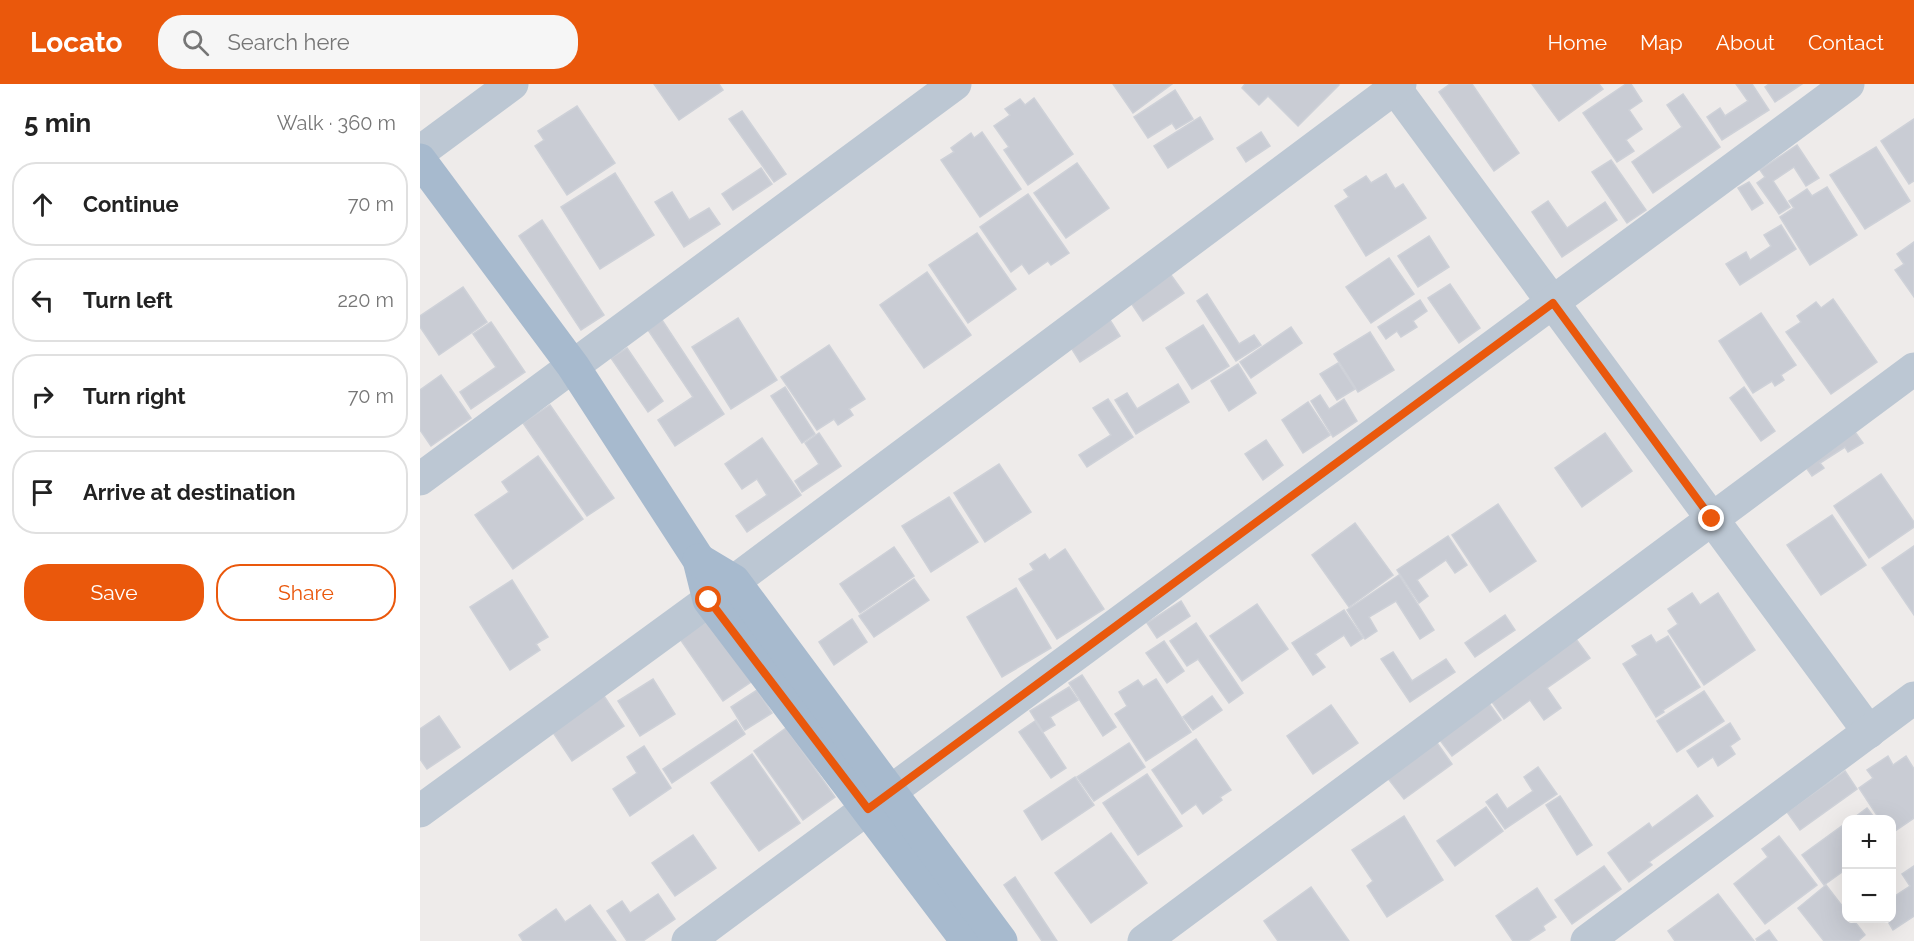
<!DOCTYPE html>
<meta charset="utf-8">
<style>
:root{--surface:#fff;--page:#f6f6f6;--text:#222;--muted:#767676;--line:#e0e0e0;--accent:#ea580c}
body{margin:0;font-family:Raleway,sans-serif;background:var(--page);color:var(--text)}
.controls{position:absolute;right:18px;bottom:18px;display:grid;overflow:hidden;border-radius:12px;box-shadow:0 6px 24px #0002}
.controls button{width:54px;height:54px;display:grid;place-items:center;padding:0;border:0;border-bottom:2px solid var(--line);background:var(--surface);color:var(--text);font:30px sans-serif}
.stop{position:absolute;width:18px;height:18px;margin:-14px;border:4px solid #ea580c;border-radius:50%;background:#fff}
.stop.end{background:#ea580c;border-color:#fff;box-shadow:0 2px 6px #0008}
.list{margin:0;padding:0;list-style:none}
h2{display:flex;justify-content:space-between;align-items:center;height:78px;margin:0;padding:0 24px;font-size:26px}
h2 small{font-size:20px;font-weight:400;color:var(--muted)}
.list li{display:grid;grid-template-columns:39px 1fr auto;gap:18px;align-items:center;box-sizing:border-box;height:84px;margin:0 12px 12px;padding:0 12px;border:2px solid var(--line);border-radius:24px}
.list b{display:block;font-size:22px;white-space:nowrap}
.list em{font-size:20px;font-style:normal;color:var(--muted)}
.actions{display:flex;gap:12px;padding:18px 24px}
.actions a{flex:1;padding:14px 0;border:2px solid var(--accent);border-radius:24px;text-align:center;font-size:21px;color:var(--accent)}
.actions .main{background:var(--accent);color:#fff}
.icon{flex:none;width:33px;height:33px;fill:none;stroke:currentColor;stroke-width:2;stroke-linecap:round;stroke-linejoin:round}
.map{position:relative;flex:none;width:1494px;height:857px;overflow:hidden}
header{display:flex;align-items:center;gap:36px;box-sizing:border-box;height:84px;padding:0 30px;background:var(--accent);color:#fff}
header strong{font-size:28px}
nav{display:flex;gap:33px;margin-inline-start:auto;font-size:21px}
.search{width:420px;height:54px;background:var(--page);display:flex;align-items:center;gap:15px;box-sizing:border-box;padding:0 21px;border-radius:24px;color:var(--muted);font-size:22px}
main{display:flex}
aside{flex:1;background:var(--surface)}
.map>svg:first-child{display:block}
.building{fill:#c9ccd4;stroke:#ced1d8;stroke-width:1.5}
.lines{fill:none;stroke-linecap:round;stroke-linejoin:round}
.minor{stroke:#bcc7d3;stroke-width:33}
.major{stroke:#a7bace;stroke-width:33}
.route{stroke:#ea580c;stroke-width:8}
</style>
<header>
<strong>Locato</strong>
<div class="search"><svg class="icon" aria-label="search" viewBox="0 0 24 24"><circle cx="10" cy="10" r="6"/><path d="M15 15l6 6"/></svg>Search here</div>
<nav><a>Home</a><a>Map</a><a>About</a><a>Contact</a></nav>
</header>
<main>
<aside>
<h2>5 min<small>Walk · 360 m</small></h2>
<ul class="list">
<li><svg class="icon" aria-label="ahead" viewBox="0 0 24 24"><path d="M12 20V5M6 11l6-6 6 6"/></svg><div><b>Continue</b></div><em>70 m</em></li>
<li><svg class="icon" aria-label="left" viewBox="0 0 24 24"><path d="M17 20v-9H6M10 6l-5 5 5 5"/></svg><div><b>Turn left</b></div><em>220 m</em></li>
<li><svg class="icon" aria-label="right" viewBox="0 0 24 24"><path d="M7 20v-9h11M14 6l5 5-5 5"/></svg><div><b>Turn right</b></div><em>70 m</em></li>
<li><svg class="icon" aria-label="arrive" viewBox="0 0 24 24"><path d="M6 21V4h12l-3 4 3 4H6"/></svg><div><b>Arrive at destination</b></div></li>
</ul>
<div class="actions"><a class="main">Save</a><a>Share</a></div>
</aside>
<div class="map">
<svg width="1494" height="857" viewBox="0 0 1494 857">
<rect width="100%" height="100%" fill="#eeebea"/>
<g class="building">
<path d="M234 0H299L303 6 259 36Z"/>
<path d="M693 0H752L713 29Z"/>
<path d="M825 0H917L919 1 878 42 848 12 839 21 822 4Z"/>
<path d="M1030 0H1052L1099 69 1074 87 1019 8Z"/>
<path d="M1112 0H1179L1183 5 1139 37Z"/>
<path d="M1206 0H1211L1222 17 1209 26 1222 45 1206 56 1214 67 1197 78 1163 29Z"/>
<path d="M1316 0H1332L1349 26 1302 56 1287 33 1300 24 1305 32 1328 17Z"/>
<path d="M1349 0H1382L1355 18 1345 3Z"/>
<path d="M755 6 773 35 756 45 752 39 728 54 714 33Z"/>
<path d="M1263 10 1300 63 1233 109 1212 78 1262 43 1247 21Z"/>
<path d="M614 14 653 70 608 101 584 66 589 63 574 42 590 31 585 25 600 15 605 21Z"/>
<path d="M157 22 195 79 147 111 115 62 124 56 118 47Z"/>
<path d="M322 27 366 90 354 98 309 35Z"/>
<path d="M780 33 793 55 748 84 734 62Z"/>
<path d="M1494 35V97L1489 100 1461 57Z"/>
<path d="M562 48 601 105 560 133 521 76 534 68 531 64 551 49 554 54Z"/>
<path d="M841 48 850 62 826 78 817 64Z"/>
<path d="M1377 61 1399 94 1386 102 1374 83 1353 97 1370 123 1359 130 1337 99 1345 93 1340 86Z"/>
<path d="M1456 63 1490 117 1445 145 1410 91Z"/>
<path d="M1191 76 1226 126 1207 139 1172 88Z"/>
<path d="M657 79 689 124 646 154 614 109Z"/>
<path d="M341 84 352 100 313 126 302 110Z"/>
<path d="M195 89 234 151 180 185 141 123Z"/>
<path d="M966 90 975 105 983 100 1006 134 946 172 915 122 929 113 924 106 946 92 951 99Z"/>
<path d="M1329 98 1343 119 1332 126 1318 104Z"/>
<path d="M1407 103 1437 151 1390 181 1360 133 1374 124 1369 117 1387 105 1392 112Z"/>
<path d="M252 108 269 136 289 124 300 140 264 163 235 118Z"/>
<path d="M608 110 649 169 631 181 628 177 609 190 602 180 591 188 560 143Z"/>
<path d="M1128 117 1147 144 1185 118 1197 136 1142 173 1112 128Z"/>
<path d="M122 136 184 231 161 246 99 152Z"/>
<path d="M1361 141 1376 165 1320 201 1306 180 1326 168 1330 176 1351 162 1344 151Z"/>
<path d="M557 149 596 205 548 239 509 181Z"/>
<path d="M1009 152 1029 183 998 203 978 172Z"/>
<path d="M1494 158V213L1475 186 1484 180 1477 170Z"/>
<path d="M969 174 994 210 951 239 926 203Z"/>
<path d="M507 188 551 251 504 284 460 221Z"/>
<path d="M751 191 764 209 723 237 711 219Z"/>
<path d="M1030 200 1060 244 1039 259 1008 214Z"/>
<path d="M43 203 67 238 19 271 0 243V232Z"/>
<path d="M787 210 819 260 834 251 841 261 816 277 777 217Z"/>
<path d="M1413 215 1457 278 1411 310 1366 248 1381 238 1377 232 1396 218 1401 224Z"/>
<path d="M1000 216 1007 227 993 237 997 243 981 253 977 247 966 255 958 243Z"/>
<path d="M1341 229 1376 281 1361 291 1364 296 1355 302 1352 297 1333 309 1299 257Z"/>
<path d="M318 234 357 296 311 325 272 263Z"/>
<path d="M242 236 304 330 255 362 238 336 273 313 228 246Z"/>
<path d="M690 236 700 252 660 278 650 262Z"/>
<path d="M71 238 105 288 51 325 40 308 76 283 53 250Z"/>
<path d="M783 241 809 282 772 305 746 264Z"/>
<path d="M871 243 882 259 831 294 820 278Z"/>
<path d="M950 248 974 286 938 308 914 270Z"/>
<path d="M409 261 445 315 429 325 433 331 418 341 414 335 397 346 361 293Z"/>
<path d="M207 264 243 317 228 328 191 274Z"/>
<path d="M918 279 935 305 917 316 900 290Z"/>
<path d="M818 280 836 309 809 327 791 297Z"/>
<path d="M21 291 51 334 11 362 0 346V306Z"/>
<path d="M758 300 769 318 716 350 695 316 707 309 717 325Z"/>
<path d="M365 303 395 350 382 359 351 312Z"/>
<path d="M1324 303 1355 347 1341 357 1310 314Z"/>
<path d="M900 311 909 325 924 315 937 337 913 353 891 317Z"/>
<path d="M688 315 713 353 667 383 659 371 691 351 673 324Z"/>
<path d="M888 318 910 351 883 369 862 336Z"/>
<path d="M130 321 194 414 167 432 103 339Z"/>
<path d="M1430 341 1443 359 1428 368 1425 363 1400 379 1404 384 1392 392 1380 375Z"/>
<path d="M399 349 421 382 382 408 375 397 399 380 385 359Z"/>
<path d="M1185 349 1212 387 1162 423 1135 384Z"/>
<path d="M342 354 381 411 327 448 316 432 347 411 337 395 322 405 305 380Z"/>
<path d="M846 356 863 381 843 396 825 370Z"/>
<path d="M118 372 163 435 93 485 55 431 89 408 82 398Z"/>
<path d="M579 380 611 428 565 458 534 409Z"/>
<path d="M1461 390 1494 438V443L1449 474 1414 422Z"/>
<path d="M529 413 558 458 511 488 482 442Z"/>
<path d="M1078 420 1116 477 1070 508 1032 451Z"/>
<path d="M1412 431 1446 481 1401 511 1367 461Z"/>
<path d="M935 439 973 491 929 523 892 471Z"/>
<path d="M1028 452 1047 481 1035 489 1026 476 997 496 1008 512 999 519 977 486Z"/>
<path d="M1494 462V531L1462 484Z"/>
<path d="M474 463 494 492 440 529 420 500Z"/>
<path d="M645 465 684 525 637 555 599 495 614 486 610 480 625 470 629 476Z"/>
<path d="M979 491 1014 546 1000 555 976 517 949 533 957 547 945 555 927 526Z"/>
<path d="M494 495 509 516 454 553 439 532Z"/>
<path d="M92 496 128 553 116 560 120 566 90 586 50 523Z"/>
<path d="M596 504 631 564 582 593 547 533Z"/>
<path d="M1272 509 1280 521 1298 509 1335 566 1284 601 1248 547 1258 540 1248 525Z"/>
<path d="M761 517 770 532 737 554 727 539Z"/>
<path d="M837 520 868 565 822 597 790 552Z"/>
<path d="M924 526 943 554 931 562 924 551 895 570 905 583 893 591 872 559Z"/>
<path d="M1085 531 1095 546 1055 573 1045 559Z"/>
<path d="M432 535 447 558 414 581 399 558Z"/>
<path d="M289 536 331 598 303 617 260 555Z"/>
<path d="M776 539 823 609 809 619 778 575 767 582 750 557Z"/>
<path d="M1153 551 1170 574 1127 604 1141 624 1124 636 1110 616 1084 635 1067 611Z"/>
<path d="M1231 551 1236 559 1248 552 1280 603 1243 626 1244 628 1236 633 1203 580 1218 571 1212 562Z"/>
<path d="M744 557 764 587 747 599 726 569Z"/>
<path d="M973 568 992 597 1026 575 1035 588 990 618 961 575Z"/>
<path d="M662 591 696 643 683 652 649 599Z"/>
<path d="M233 595 255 630 220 652 198 617Z"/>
<path d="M736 595 771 648 726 677 695 630 707 622 699 608 718 596 723 603Z"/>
<path d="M649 603 658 616 630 633 635 641 623 648 610 627Z"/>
<path d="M337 606 352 629 325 646 311 623Z"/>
<path d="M1284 607 1304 637 1257 668 1237 637Z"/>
<path d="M182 609 204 642 152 677 130 644Z"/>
<path d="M792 612 802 626 773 646 763 633Z"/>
<path d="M1065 614 1081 636 1032 672 1016 651Z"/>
<path d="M911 621 938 659 893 690 867 652Z"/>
<path d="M19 632 40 663 7 685 0 675V645Z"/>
<path d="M316 636 325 650 252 699 243 685Z"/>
<path d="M615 637 646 684 631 694 599 648Z"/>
<path d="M1310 639 1320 655 1310 662 1315 670 1298 682 1293 673 1278 683 1267 667Z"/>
<path d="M366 644 415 713 383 736 334 667Z"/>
<path d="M776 655 811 706 800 713 802 716 783 730 776 720 762 730 732 686Z"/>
<path d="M1015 656 1032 680 984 715 966 692Z"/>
<path d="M709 659 725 683 674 717 657 693Z"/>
<path d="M224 662 251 704 210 732 193 705 217 689 207 673Z"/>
<path d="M332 670 380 739 339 767 291 699Z"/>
<path d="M1468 672 1473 681 1486 672 1494 685V734L1472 749V736H1460L1439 704 1453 694 1447 686Z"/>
<path d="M1118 683 1137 710 1085 745 1066 718 1077 710 1087 725 1113 707 1104 693Z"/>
<path d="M1425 687 1437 705 1380 746 1367 728Z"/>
<path d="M727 690 762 742 718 771 683 719Z"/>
<path d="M655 693 674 721 622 756 604 727Z"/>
<path d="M1277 711 1293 732 1229 778 1232 781 1209 798 1188 769 1229 739 1232 744Z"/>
<path d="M1140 712 1172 761 1157 771 1126 721Z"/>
<path d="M1066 723 1083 747 1035 782 1017 757Z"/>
<path d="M1447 724 1456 736H1431Z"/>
<path d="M984 732 1023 796 967 833 947 802 953 797 932 766Z"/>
<path d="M1426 739V785L1404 801 1382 771Z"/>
<path d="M691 749 727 799 671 839 635 789Z"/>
<path d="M273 751 296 784 255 812 232 779Z"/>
<path d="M1359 752 1397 801 1345 840 1314 800 1348 773 1342 765Z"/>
<path d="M1184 782 1201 805 1152 840 1135 816Z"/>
<path d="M1494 782V832L1473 846 1466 834H1472V814L1490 802 1482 790Z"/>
<path d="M595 793 637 857H622L584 801Z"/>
<path d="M1406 801 1426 827V834H1432L1445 851 1438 857H1404L1378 824Z"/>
<path d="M891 803 929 857H858L844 837Z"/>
<path d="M1117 804 1136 833 1123 842 1125 846 1108 857H1093L1076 832Z"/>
<path d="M238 810 255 835 223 857H207L187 827 202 817 210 829Z"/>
<path d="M1298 810 1334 857H1255L1248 847Z"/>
<path d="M170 821 196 857H103L99 851 136 825 145 838Z"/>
<path d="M1349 846 1357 857H1337L1336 855Z"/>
</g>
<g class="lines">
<g class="minor">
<path d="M972 0 1449 648"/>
<path d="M0 68 92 0"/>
<path d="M0 395 535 0"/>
<path d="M0 727 289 516 980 0"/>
<path d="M268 857 1428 0"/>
<path d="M724 857 1494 285"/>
<path d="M1167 857 1494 614"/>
</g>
<g class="major">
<path d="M0 76 153 282 279 476 289 516 547 857"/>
<path d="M279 476 314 497 581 857"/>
</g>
</g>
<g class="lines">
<path class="route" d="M289 516 448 725 1133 219 1292 435"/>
</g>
</svg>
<div class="controls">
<button>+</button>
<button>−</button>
</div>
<div class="stop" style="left:289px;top:516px"></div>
<div class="stop end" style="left:1292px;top:435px"></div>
</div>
</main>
